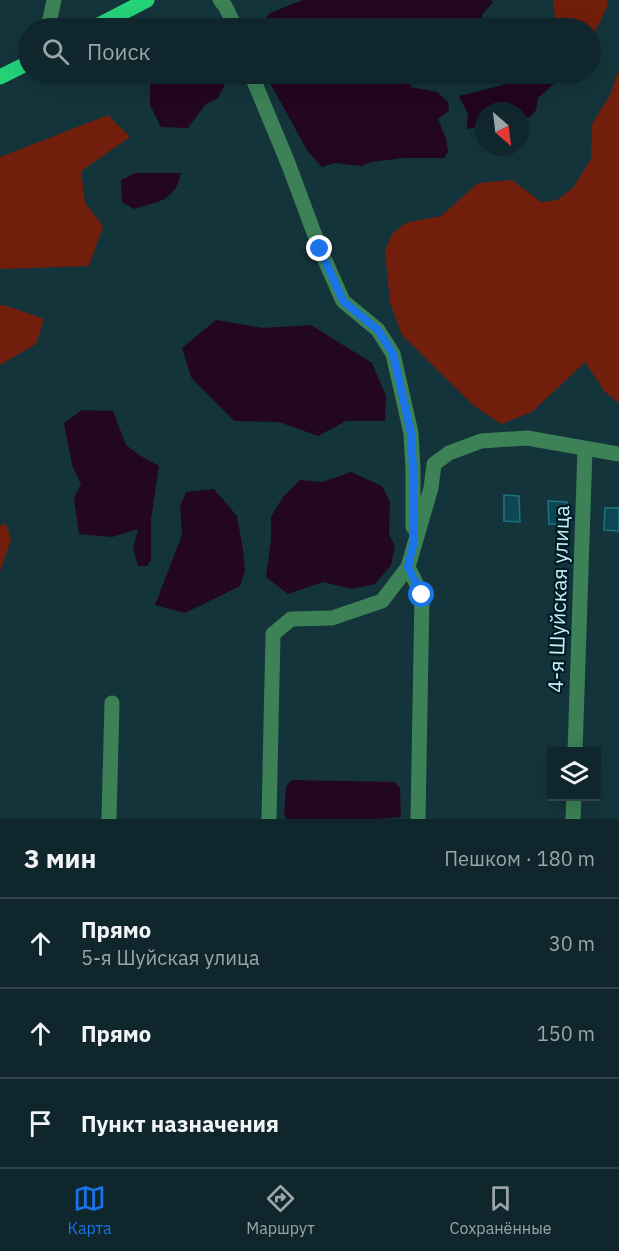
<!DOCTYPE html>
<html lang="ru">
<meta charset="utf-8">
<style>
:root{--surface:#0f272c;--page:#182f34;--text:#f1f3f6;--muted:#9ba5a9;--line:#2f4448;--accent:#1a73e8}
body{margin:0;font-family:"IBM Plex Sans",sans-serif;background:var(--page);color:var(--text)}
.controls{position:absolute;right:18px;bottom:18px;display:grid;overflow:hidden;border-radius:0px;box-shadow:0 6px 24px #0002}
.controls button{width:54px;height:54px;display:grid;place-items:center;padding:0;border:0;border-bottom:2px solid var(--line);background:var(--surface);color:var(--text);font:30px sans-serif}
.compass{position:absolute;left:475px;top:102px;width:54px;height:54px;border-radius:50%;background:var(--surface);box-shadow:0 6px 24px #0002;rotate:152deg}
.stop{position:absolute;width:18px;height:18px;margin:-14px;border:4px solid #1a73e8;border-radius:50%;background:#fff}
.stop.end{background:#1a73e8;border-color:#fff;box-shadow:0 2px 6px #0008}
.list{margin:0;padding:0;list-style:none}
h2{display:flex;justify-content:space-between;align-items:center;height:78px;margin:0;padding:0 24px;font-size:26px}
h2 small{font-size:20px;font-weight:400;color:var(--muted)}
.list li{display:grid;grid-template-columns:39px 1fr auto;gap:18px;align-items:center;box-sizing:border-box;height:90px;padding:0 24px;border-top:2px solid var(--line)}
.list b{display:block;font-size:22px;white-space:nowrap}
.list p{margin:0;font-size:20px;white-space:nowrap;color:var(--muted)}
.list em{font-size:20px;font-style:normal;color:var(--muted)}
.icon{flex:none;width:33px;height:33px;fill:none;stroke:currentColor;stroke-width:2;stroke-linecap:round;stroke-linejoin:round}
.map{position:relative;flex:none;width:619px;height:819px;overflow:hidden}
.search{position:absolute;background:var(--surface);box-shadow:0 6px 24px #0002;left:18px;right:18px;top:18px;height:66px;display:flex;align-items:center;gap:15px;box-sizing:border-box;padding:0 21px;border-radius:33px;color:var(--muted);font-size:22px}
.sheet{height:348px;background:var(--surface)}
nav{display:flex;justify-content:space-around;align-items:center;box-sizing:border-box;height:84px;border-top:2px solid var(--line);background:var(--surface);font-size:16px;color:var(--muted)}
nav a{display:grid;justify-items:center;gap:3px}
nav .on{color:var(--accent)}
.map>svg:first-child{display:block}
.green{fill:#711e0c}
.water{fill:#23061f}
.building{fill:#0d4752;stroke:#217181;stroke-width:1.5}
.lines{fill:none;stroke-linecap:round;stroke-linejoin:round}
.minor{stroke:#3d8256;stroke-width:15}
.major{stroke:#24d479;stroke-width:15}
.route{stroke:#1a73e8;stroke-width:8}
.labels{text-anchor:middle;stroke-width:4.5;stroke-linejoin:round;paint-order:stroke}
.street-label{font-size:21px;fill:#c4f1fc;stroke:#001b22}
</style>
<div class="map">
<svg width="619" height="819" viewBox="0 0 619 819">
<rect width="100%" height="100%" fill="#14343b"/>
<g class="green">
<path d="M553 0H608L607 7 591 40 590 28H560L555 19Z"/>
<path d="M619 70V403L605 392 585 362 532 412 501 424 473 405 402 335 390 303 385 250 392 234 405 223 441 216 478 183 512 180 541 202 557 200 573 188 591 159 592 124 610 95Z"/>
<path d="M108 115 130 137 81 171 85 203 103 226 89 266 0 269V157Z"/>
<path d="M0 305H4L44 319 36 344 0 365Z"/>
<path d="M6 523 11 540 0 571V526Z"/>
</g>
<g class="water">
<path d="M303 0H490L493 2 482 15 483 28H258L270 13Z"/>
<path d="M150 74H223L224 86 217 99 206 104 188 128 161 127 150 105Z"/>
<path d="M265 74H414L410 87 437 92 448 102 449 111 438 119 446 139 448 152 444 158H403L371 162 361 166 334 163 322 167 308 152Z"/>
<path d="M532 74H560L561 78 538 98 536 110 530 117 520 119V111H484V126L467 129 468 114 459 96 499 86Z"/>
<path d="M135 173H181C175 202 158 201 134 209L122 202 121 180Z"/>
<path d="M216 320 263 328 311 325 372 363 386 396 385 421H346L318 436 279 422 234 421 209 396 191 377 182 348Z"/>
<path d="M82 410 113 411 126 445 141 456 159 466 151 519V560L147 566H138L133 548 138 529 112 537 79 534 74 498 81 484 72 465 64 423Z"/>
<path d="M351 472 382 486 390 502 389 534 395 546 391 565 375 584 352 589 323 582 288 594 266 577 271 540V517L283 497 300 480 322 482Z"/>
<path d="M214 489 237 516 243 550 245 571 240 586 185 613 155 605 182 535 180 506 186 492Z"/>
<path d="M291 780 395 782 400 788 401 817 379 819H287L284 815 286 787Z"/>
</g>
<g class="building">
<path d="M504 495 519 496 520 522 504 521Z"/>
<path d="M548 501 567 502 568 525 549 524Z"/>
<path d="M605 508H619V531L604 530Z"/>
</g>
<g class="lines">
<g class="minor">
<path d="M220 0 225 6 236 28"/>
<path d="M48 28 54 0"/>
<path d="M251 74 288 163 320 249 343 301 378 330 393 354 411 433 413 469V527"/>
<path d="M575 752 585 449"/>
<path d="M109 819 112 703"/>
<path d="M269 819 273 634 291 619 332 618 382 601 408 567"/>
<path d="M418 819 422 595 408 567 431 488 434 464 449 453 481 441 527 438 619 454"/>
<path d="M573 819 574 796"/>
</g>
<g class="major">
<path d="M93 28 147 0"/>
<path d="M0 77 28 63"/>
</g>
</g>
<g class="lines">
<path class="route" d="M320 249 343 301 378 330 393 354 411 433 413 469V545L408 567 422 595"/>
</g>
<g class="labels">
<g class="street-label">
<text transform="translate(559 599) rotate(-88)" y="7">4-я Шуйская улица</text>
</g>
</g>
</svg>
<div class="controls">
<button><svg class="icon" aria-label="layers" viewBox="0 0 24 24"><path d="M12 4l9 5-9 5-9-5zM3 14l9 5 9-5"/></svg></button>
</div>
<svg class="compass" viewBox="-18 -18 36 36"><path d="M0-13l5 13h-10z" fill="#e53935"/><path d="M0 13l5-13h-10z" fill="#9ba5a9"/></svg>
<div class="stop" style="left:422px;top:595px"></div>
<div class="stop end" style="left:320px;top:249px"></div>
<div class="search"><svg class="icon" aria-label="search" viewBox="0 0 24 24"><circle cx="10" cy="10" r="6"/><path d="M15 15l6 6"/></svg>Поиск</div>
</div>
<section class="sheet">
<h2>3 мин<small>Пешком · 180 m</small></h2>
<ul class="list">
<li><svg class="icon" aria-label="ahead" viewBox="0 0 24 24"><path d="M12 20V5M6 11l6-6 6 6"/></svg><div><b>Прямо</b><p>5-я Шуйская улица</p></div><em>30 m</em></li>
<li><svg class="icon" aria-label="ahead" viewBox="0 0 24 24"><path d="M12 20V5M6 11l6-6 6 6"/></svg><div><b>Прямо</b></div><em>150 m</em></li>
<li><svg class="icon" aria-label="arrive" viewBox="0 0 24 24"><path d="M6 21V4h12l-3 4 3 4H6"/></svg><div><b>Пункт назначения</b></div></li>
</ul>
</section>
<nav>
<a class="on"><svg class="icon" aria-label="map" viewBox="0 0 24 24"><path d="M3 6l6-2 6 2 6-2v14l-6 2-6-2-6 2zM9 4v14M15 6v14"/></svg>Карта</a>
<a><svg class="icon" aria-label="directions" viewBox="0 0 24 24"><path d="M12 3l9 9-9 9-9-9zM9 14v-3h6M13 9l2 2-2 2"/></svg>Маршрут</a>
<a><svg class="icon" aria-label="saved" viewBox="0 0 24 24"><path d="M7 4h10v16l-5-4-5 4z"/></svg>Сохранённые</a>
</nav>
